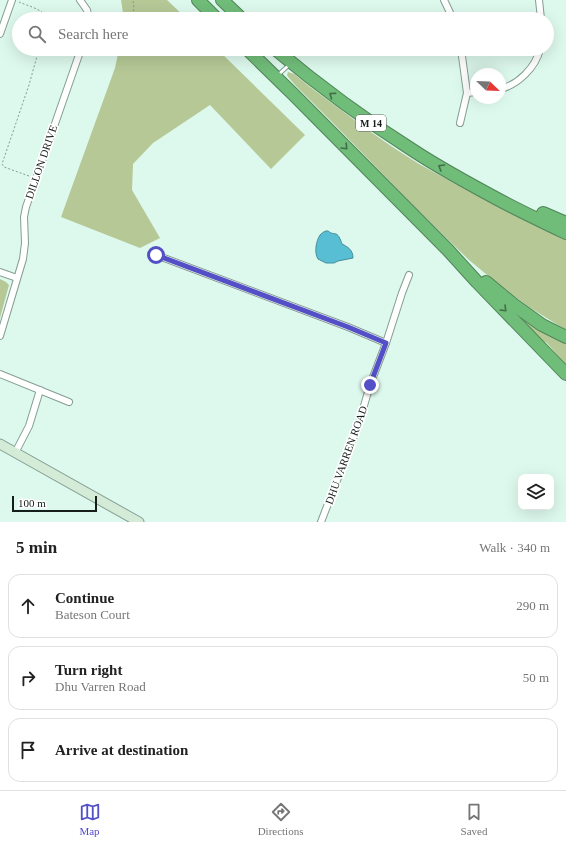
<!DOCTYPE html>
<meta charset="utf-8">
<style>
:root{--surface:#fff;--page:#f2f2f2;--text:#222;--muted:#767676;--line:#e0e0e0;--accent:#534fc6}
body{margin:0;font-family:"Times New Roman",serif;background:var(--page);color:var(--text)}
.controls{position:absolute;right:12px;bottom:12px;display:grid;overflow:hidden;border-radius:8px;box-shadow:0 4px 16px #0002}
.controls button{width:36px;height:36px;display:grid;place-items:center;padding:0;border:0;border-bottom:1px solid var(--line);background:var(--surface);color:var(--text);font:20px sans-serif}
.compass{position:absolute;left:470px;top:68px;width:36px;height:36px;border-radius:50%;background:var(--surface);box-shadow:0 4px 16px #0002;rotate:113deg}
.scale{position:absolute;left:12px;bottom:10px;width:85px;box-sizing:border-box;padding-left:4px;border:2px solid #151e1a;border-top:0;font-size:11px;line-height:14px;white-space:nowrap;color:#151e1a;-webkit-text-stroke:3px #fff;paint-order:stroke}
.stop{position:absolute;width:12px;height:12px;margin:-9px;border:3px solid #534fc6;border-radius:50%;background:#fff}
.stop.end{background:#534fc6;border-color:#fff;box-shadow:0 1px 4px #0008}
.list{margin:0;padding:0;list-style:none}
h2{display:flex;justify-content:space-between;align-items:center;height:52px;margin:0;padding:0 16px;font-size:17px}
h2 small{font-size:13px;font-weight:400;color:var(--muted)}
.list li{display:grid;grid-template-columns:26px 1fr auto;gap:12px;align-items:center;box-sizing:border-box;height:64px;margin:0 8px 8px;padding:0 8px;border:1px solid var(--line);border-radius:12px}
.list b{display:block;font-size:15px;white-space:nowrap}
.list p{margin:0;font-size:13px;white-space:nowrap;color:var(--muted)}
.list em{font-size:13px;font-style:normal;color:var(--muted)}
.icon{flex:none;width:22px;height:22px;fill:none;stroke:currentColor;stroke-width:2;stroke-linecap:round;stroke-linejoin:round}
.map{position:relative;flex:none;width:566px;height:522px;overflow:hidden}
.search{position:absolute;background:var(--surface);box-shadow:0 4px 16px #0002;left:12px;right:12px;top:12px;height:44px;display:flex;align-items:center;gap:10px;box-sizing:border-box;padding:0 14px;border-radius:22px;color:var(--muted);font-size:15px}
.sheet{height:268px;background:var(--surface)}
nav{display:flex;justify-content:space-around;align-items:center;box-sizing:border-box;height:56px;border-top:1px solid var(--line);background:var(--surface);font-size:11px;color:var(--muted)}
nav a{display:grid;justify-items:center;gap:2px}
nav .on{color:var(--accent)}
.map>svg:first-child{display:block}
.green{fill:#b5c896}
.water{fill:#58bed3;stroke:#448e9c}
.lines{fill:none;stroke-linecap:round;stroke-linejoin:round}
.lane-casing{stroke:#859e94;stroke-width:5}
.street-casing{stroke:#859e94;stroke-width:8}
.secondary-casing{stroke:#859e94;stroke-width:11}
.highway-casing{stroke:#508558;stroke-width:14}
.path{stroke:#869991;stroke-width:1;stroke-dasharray:2 2;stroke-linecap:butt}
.lane{stroke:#fff;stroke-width:3}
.street{stroke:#fff;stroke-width:6}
.secondary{stroke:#d4ebd7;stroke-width:9}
.highway{stroke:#70bc79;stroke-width:12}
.oneway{stroke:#426d4a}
.route{stroke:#534fc6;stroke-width:5}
.labels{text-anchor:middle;stroke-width:3.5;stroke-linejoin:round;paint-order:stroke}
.shield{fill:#fff;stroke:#5b625f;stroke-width:1}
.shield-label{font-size:10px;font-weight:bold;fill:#151e1a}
.street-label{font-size:11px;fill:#151e1a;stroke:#fff}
</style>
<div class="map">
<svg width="566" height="522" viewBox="0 0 566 522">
<rect width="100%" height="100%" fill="#ddf8ed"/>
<g class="green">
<path d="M121 0H167L187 19H124Z"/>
<path d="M119 49H217L305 135 271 169 210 105 153 143 133 164 132 190 160 238 140 248 61 217 115 68Z"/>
<path d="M288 72 294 74 310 87 368 130 394 148 419 164 474 194 566 238V330L529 307 498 284 469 260 416 208 331 121 296 86 289 78 287 75Z"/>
<path d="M0 279 6 282 9 285 0 318Z"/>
<path d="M525 320 566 344V365L547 343C540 340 529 327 524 321Z"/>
</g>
<path class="water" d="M326 231H328C332 234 332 233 336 234 339 235 341 241 342 244 348 247 353 250 353 258L338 261 334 263H326L318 259C314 253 316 241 320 235 322 233 323 232 326 231Z"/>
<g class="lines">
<g class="lane-casing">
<path id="lane" d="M278 75 290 64"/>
</g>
<g class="street-casing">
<g id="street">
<path d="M80 0 87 10 89 19"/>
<path d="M444 0 453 19"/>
<path d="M539 0 541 19"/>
<path d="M0 34 12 0"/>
<path d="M500 89C518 85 536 67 540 49"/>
<path d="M467 93 476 92"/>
<path d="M460 123 467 93 461 49"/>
<path d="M156 255 348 327 386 343"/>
<path d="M0 272 17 278"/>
<path d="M0 336 23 259 25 243 24 217 26 207 81 49"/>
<path d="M0 374 69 402"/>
<path d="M15 453 29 426 40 390"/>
<path d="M321 522 359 423 370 385 386 343 402 293 409 275"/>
</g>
</g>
<g class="secondary-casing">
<path id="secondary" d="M0 444 139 522"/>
</g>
<g class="highway-casing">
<g id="highway">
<path d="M198 0 217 19"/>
<path d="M222 0 242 19"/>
<path d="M247 49 293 94 448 250 477 282 566 374"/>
<path d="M275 49C319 86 365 120 414 151 443 170 473 186 503 202 524 213 545 223 566 233"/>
<path d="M543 213 566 223"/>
<path d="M486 282 514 305 542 325 566 337"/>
</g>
</g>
<g class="path">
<path d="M19 2C28 6 43 9 48 19"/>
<path d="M132 19 134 8 133 0"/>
<path d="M29 176 4 167 2 164 29 85 39 49"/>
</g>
<use href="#lane" class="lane"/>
<use href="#street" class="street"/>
<use href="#secondary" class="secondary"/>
<use href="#highway" class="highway"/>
</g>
<defs><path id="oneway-chevron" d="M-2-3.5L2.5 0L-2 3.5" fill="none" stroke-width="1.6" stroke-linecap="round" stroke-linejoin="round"/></defs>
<g class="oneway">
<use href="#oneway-chevron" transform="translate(332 95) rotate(-143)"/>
<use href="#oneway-chevron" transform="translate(345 147) rotate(46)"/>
<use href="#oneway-chevron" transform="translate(441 167) rotate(-149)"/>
<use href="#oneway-chevron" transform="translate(504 309) rotate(45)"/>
</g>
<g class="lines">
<path class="route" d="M156 255 348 327 386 343 370 385"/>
</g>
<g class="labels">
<rect class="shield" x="356" y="115" width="30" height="16" rx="3"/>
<g class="shield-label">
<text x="371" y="127">M 14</text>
</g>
<g class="street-label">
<text transform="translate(41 162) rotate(-71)" y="4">DILLON DRIVE</text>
<text transform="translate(346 455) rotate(-70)" y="4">DHU VARREN ROAD</text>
</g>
</g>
</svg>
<div class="controls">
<button><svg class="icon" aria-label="layers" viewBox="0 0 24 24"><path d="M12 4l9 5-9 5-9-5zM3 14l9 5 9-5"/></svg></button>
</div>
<svg class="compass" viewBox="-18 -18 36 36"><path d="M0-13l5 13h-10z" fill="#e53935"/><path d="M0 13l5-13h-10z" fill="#767676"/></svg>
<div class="scale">100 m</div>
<div class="stop" style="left:156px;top:255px"></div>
<div class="stop end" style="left:370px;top:385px"></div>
<div class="search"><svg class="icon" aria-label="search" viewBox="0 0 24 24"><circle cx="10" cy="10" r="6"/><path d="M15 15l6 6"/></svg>Search here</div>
</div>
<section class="sheet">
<h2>5 min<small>Walk · 340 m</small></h2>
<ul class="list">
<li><svg class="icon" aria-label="ahead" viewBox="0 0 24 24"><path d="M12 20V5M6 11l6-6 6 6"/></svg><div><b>Continue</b><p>Bateson Court</p></div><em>290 m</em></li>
<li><svg class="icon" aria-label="right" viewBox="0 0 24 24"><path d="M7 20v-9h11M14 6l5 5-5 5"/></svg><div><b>Turn right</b><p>Dhu Varren Road</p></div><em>50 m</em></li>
<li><svg class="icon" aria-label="arrive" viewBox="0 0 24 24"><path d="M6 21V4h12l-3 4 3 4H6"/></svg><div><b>Arrive at destination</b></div></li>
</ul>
</section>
<nav>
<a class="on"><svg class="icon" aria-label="map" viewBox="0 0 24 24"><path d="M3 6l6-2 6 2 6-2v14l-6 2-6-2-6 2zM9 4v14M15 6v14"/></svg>Map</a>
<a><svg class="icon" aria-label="directions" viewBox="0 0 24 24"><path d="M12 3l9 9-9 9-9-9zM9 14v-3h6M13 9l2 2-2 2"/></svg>Directions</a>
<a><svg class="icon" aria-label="saved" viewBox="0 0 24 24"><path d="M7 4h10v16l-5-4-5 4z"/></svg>Saved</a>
</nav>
